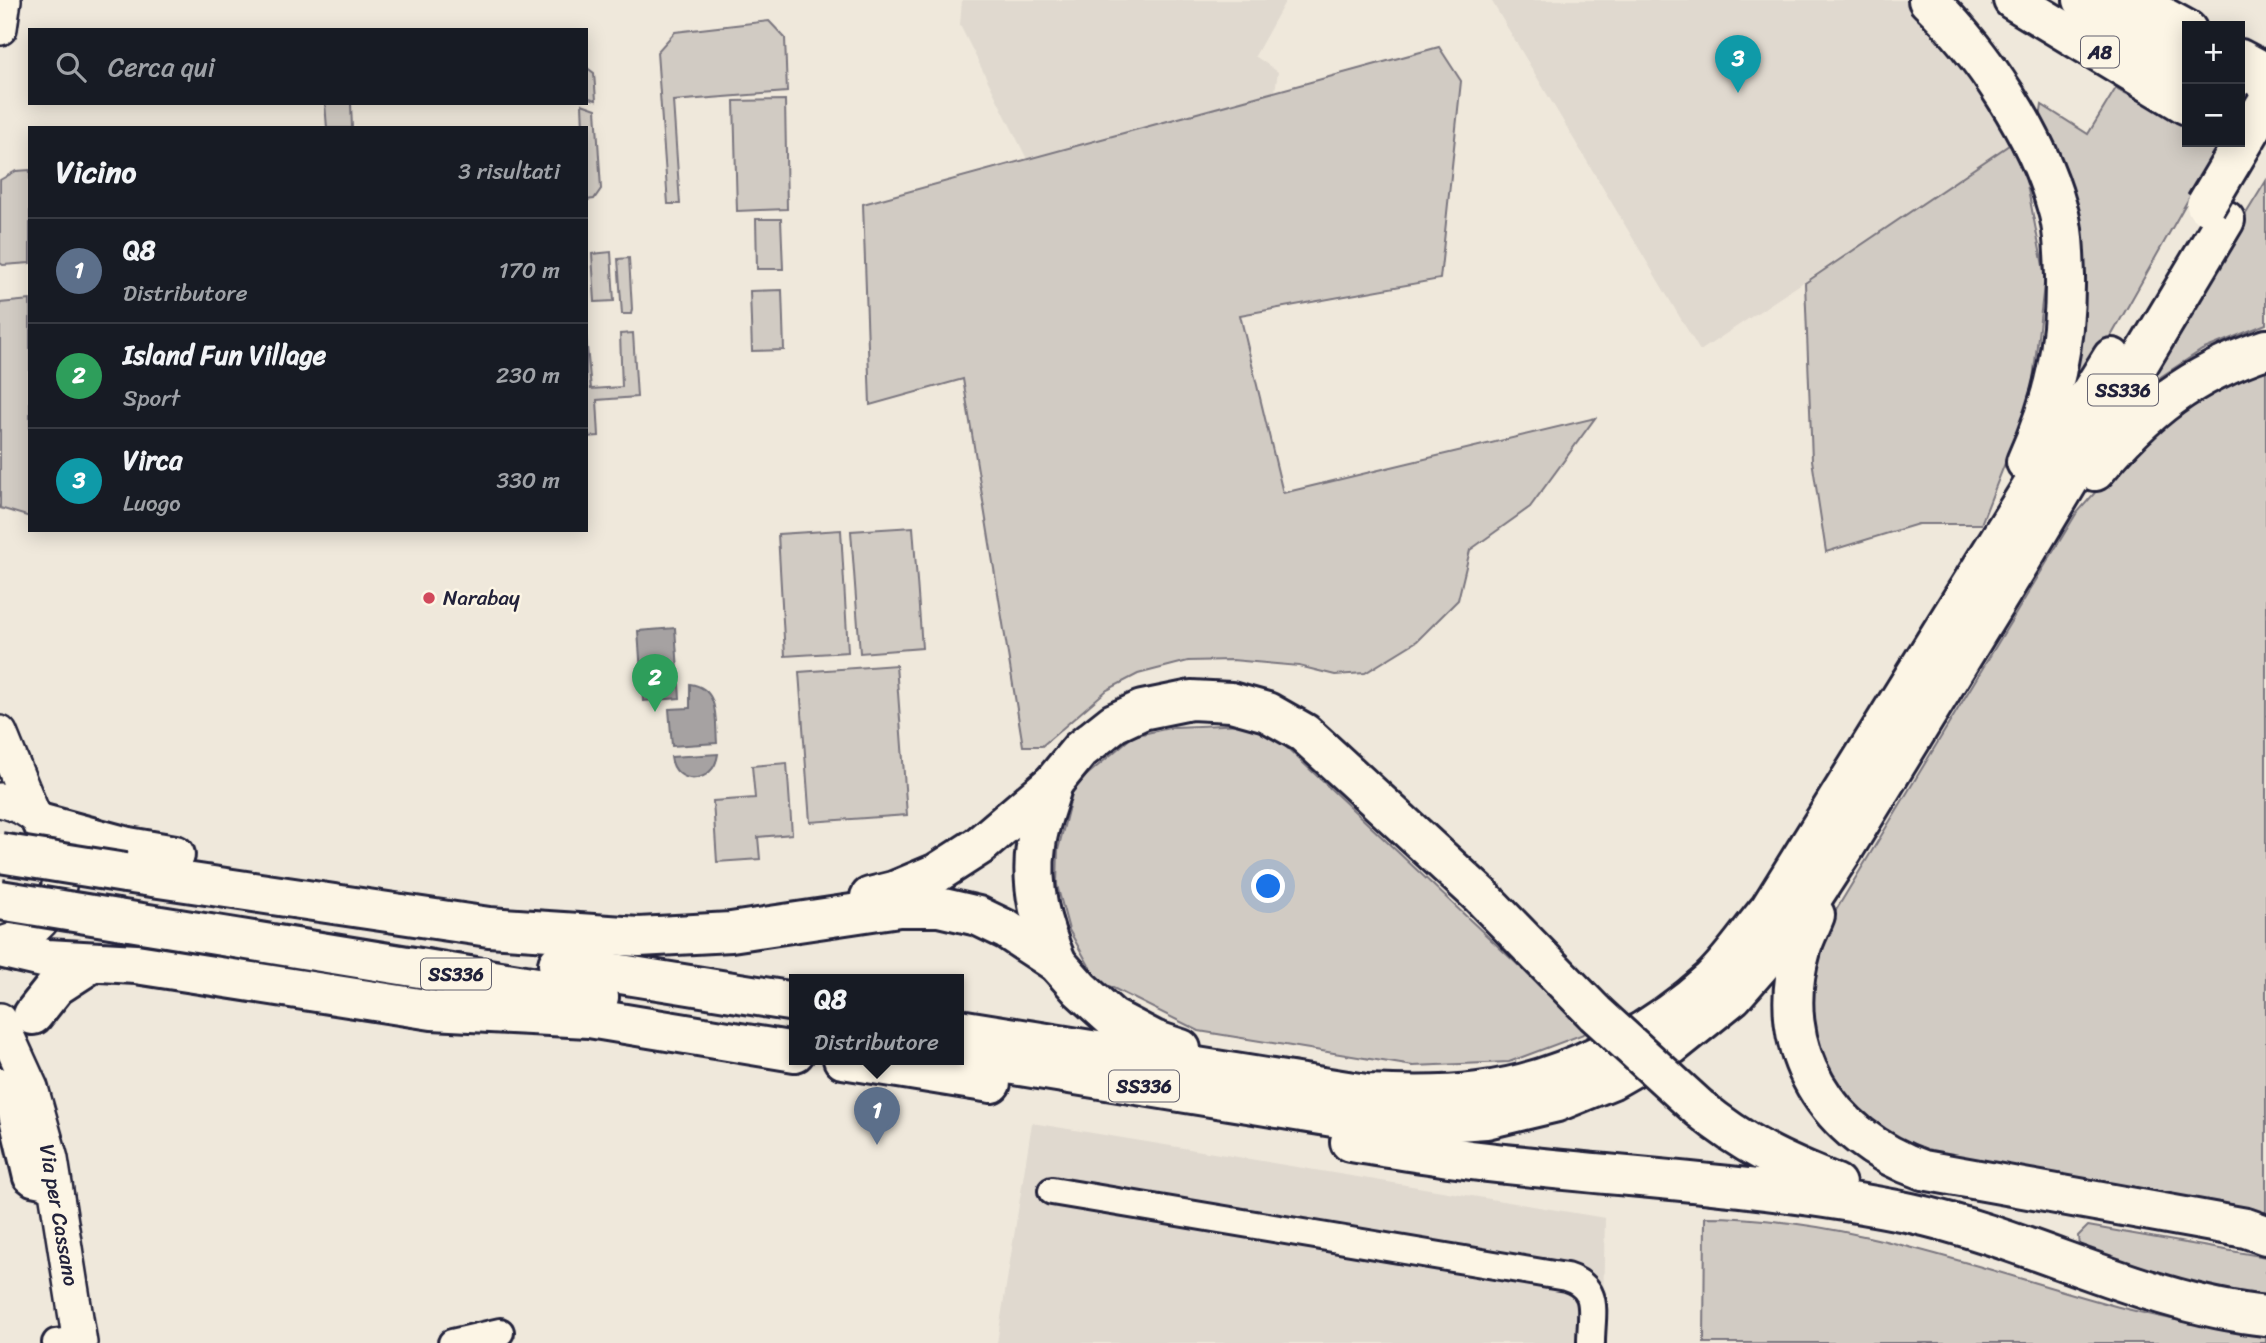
<!DOCTYPE html>
<html lang="it">
<meta charset="utf-8">
<style>
:root{--surface:#171b24;--page:#20242c;--text:#f1f3f6;--muted:#9ea1a6;--line:#363941;--accent:#b45309}
body{margin:0;font-family:Sriracha,sans-serif;background:var(--page);color:var(--text)}
.controls{position:absolute;right:21px;top:21px;display:grid;overflow:hidden;border-radius:0px;box-shadow:0 4px 18px #0003}
.controls button{width:63px;height:63px;display:grid;place-items:center;padding:0;border:0;border-bottom:2px solid var(--line);background:var(--surface);color:var(--text);font:35px sans-serif}
.you{position:absolute;left:1269px;top:887px;width:24px;height:24px;margin:-18px;border:5px solid #fff;border-radius:50%;background:#1a73e8;box-shadow:0 0 0 10px #1a73e833}
.badge{display:grid;place-items:center;width:46px;height:46px;border-radius:50%;background:var(--accent);color:#fff;font-size:23px;font-weight:700}
.pin{position:absolute;translate:-50% -58px;filter:drop-shadow(0 2px 4px #0008)}
.pin::after{content:'';position:absolute;top:37px;width:24px;height:21px;background:inherit;clip-path:polygon(0 0,100% 0,50% 100%)}
.popup{position:absolute;left:789px;top:974px;width:175px;height:91px;box-sizing:border-box;display:grid;place-content:center;border-radius:0px;background:var(--surface);filter:drop-shadow(0 2px 5px #0005);font-size:23px;white-space:nowrap;color:var(--muted)}
.popup b{font-size:26px;color:var(--text)}
.popup::after{content:'';position:absolute;left:50%;top:100%;margin-left:-14px;border:14px solid transparent;border-top-color:var(--surface)}
.list{margin:0;padding:0;list-style:none}
h2{display:flex;justify-content:space-between;align-items:center;height:91px;margin:0;padding:0 28px;font-size:30px}
h2 small{font-size:23px;font-weight:400;color:var(--muted)}
.list li{display:grid;grid-template-columns:46px 1fr auto;gap:21px;align-items:center;box-sizing:border-box;height:105px;padding:0 28px;border-top:2px solid var(--line)}
.list b{display:block;font-size:26px;white-space:nowrap}
.list p{margin:0;font-size:23px;white-space:nowrap;color:var(--muted)}
.list em{font-size:23px;font-style:normal;color:var(--muted)}
.icon{flex:none;width:38px;height:38px;fill:none;stroke:currentColor;stroke-width:2;stroke-linecap:round;stroke-linejoin:round}
.map{position:relative;flex:none;width:2266px;height:1343px;overflow:hidden}
.search{position:absolute;background:var(--surface);box-shadow:0 4px 18px #0003;left:28px;top:28px;width:560px;height:77px;display:flex;align-items:center;gap:18px;box-sizing:border-box;padding:0 24px;border-radius:0px;color:var(--muted);font-size:26px}
.panel{position:absolute;background:var(--surface);box-shadow:0 4px 18px #0003;left:28px;top:126px;width:560px;height:406px;border-radius:0px}
.map>svg:first-child{display:block}
.built{fill:#e0d9cf}
.green{fill:#d1cbc3;stroke:#7a767f;stroke-width:2}
.water{fill:#a6a2a2;stroke:#716f79;stroke-width:2}
.lines{fill:none;stroke-linecap:round;stroke-linejoin:round}
.minor-casing{stroke:#22223b;stroke-width:32}
.major-casing{stroke:#22223b;stroke-width:38}
.highway-casing{stroke:#22223b;stroke-width:44}
.minor{stroke:#fcf5e5;stroke-width:26}
.major{stroke:#fcf5e5;stroke-width:33}
.highway{stroke:#fcf5e5;stroke-width:38}
.highway-bridge-casing{stroke:#22223b;stroke-width:44;stroke-linecap:butt}
.highway-bridge{stroke:#fcf5e5;stroke-width:38}
.poi-dot{fill:#d1495b;stroke:#fcf5e5;stroke-width:2.5}
.labels{text-anchor:middle;stroke-width:5;stroke-linejoin:round;paint-order:stroke}
.shield{fill:#fcf5e5;stroke:#63616e;stroke-width:2}
.shield-label{font-size:19px;font-weight:bold;fill:#22223b}
.poi-label{font-size:21px;fill:#22223b;stroke:#fcf5e5;text-anchor:start}
.street-label{font-size:21px;fill:#22223b;stroke:#fcf5e5}
</style>
<div class="map">
<svg width="2266" height="1343" viewBox="0 0 2266 1343">
<rect width="100%" height="100%" fill="#efe8db"/>
<filter id="ink" filterUnits="userSpaceOnUse"><feTurbulence type="fractalNoise" baseFrequency=".0143" numOctaves="2"/><feDisplacementMap in="SourceGraphic" scale="14" xChannelSelector="R" yChannelSelector="G"/><feConvolveMatrix kernelMatrix="1 2 1 2 8 2 1 2 1" color-interpolation-filters="sRGB"/></filter>
<g filter="url(#ink)">
<g class="built">
<path d="M962 0H1286L1255 56 1278 72 1275 91 1027 159 960 25Z"/>
<path d="M1491 0H1915L2018 139 1700 351Z"/>
<path d="M1032 1123 1605 1218 1602 1343H997Z"/>
</g>
<g class="green">
<path d="M769 21 785 38 787 92 673 101 680 204H668L657 52 675 32Z"/>
<path d="M1439 47 1461 81 1440 279 1240 315 1283 493 1595 418 1530 507 1470 550 1458 600 1417 641 1365 673 1335 675 1299 666 1232 660 1188 661 1138 674 1107 690 1042 746H1023L963 379 870 405 863 204Z"/>
<path d="M586 67 594 73 596 100 586 97Z"/>
<path d="M2116 88 2187 126V142L2220 143 2057 432 2038 132 2042 105 2088 134Z"/>
<path d="M785 100 787 209 737 211 734 101Z"/>
<path d="M325 103H351L352 128H327Z"/>
<path d="M582 104 596 109 601 189 594 199 586 200V128H583Z"/>
<path d="M2018 139 2045 276 2031 397 1981 524H1918L1826 552 1812 460 1805 283Z"/>
<path d="M30 170V263L3 265 0 263V180L16 171Z"/>
<path d="M2266 181V324L2202 350 2136 393Z"/>
<path d="M756 219H781L783 269H757Z"/>
<path d="M611 252 614 301 595 302 592 254Z"/>
<path d="M629 258 632 309 631 314H622L618 259Z"/>
<path d="M782 290 784 350 752 351 750 291Z"/>
<path d="M30 300V517L0 508V303Z"/>
<path d="M633 333 637 397 597 400 599 436 586 437V336L591 389 622 387 620 334Z"/>
<path d="M2266 360V1217L1903 1151 1855 1121 1816 1067 1804 963 2076 514 2137 445 2208 388Z"/>
<path d="M913 527 922 648 860 653 851 531Z"/>
<path d="M841 530 848 652 785 656 778 534Z"/>
<path d="M896 665 907 815 810 822 799 672Z"/>
<path d="M1247 724 1283 744 1589 1032 1509 1062 1413 1066 1199 1031 1097 980 1069 930 1057 885 1058 850 1074 786 1133 736 1174 727Z"/>
<path d="M787 763 792 834 758 837 760 859 717 862 713 801 755 798 752 766Z"/>
<path d="M1705 1217C1846 1217 1980 1269 2115 1306 2164 1319 2216 1328 2266 1337V1343H1704Z"/>
<path d="M2088 1226 2266 1257V1304L2247 1302 2079 1247 2078 1236Z"/>
</g>
<g class="water">
<path d="M675 628 680 698 643 701 638 631Z"/>
<path d="M690 684C720 688 715 719 717 743L672 746 669 709 690 708Z"/>
<path d="M718 754C714 785 675 787 671 757Z"/>
</g>
<g class="lines">
<g class="minor-casing">
<g id="minor">
<path d="M0 1081 8 1097 27 1178 32 1182 56 1187"/>
<path d="M1052 1191 1566 1277C1601 1288 1591 1312 1591 1343"/>
<path d="M56 1343 80 1340"/>
<path d="M452 1343 500 1332"/>
</g>
</g>
<g class="major-casing">
<g id="major">
<path d="M0 28 4 0"/>
<path d="M0 733 33 814"/>
<path d="M0 800C81 817 80 926 0 944"/>
<path d="M0 1020 31 1088 51 1159 80 1343"/>
</g>
</g>
<g class="highway-casing">
<g id="highway">
<path d="M1928 0C1982 52 2037 134 2057 207 2064 229 2064 253 2065 276 2066 344 2054 400 2026 462"/>
<path d="M2013 0 2187 105"/>
<path d="M2083 0 2187 63"/>
<path d="M2132 0 2187 30"/>
<path d="M2240 59 2266 73"/>
<path d="M2240 94 2266 110"/>
<path d="M2095 471C2145 411 2191 374 2266 349"/>
<path d="M1053 783C1048 803 1038 825 1036 846 1030 888 1041 925 1057 963"/>
<path d="M43 824 128 847 175 855"/>
<path d="M125 873 489 927 639 937 731 932 899 907H939L978 916 1007 930 1057 963 1080 989 1112 1018 1154 1040 1181 1049"/>
<path d="M870 897 894 891 937 873 979 846 1053 783 1080 750 1114 723 1142 710 1191 700 1231 702 1267 712 1304 733 1480 895 1595 1013"/>
<path d="M1815 915C1811 926 1804 938 1801 950 1772 1050 1828 1137 1923 1170L2246 1228 2266 1235"/>
<path d="M117 919 599 997"/>
<path d="M0 948 47 959 136 964 432 1010 589 1018 795 1052"/>
<path d="M558 964 795 1002"/>
<path d="M33 1015 56 986 93 962"/>
<path d="M959 1029 1366 1094C1404 1096 1441 1097 1478 1092 1562 1082 1649 1036 1711 980 1732 960 1750 932 1769 910L2112 358"/>
<path d="M959 1056 1364 1122 1428 1123 1486 1119 1557 1102 1611 1080 1672 1045 1733 996 1792 929 1842 852 2022 559 2225 220"/>
<path d="M843 1059 991 1083"/>
<path d="M1699 1108C1744 1145 1782 1163 1836 1184"/>
<path d="M1350 1142C1391 1148 1431 1155 1471 1160 1618 1178 1766 1183 1911 1213 2032 1239 2142 1303 2266 1316"/>
</g>
</g>
<use href="#minor" class="minor"/>
<use href="#major" class="major"/>
<use href="#highway" class="highway"/>
<g class="highway-bridge-casing">
<g id="highway-bridge">
<path d="M2206 205 2266 104"/>
<path d="M0 853 125 873"/>
<path d="M0 900 117 919"/>
<path d="M1595 1013 1699 1108"/>
</g>
</g>
<use href="#highway-bridge" class="highway-bridge"/>
</g>
</g>
<circle class="poi-dot" cx="429" cy="598" r="7"/>
<g class="labels">
<g class="shield">
<rect x="2081" y="36.5" width="38" height="31" rx="5"/>
<rect x="2088" y="374.5" width="70" height="31" rx="5"/>
<rect x="421" y="958.5" width="70" height="31" rx="5"/>
<rect x="1109" y="1070.5" width="70" height="31" rx="5"/>
</g>
<g class="shield-label">
<text x="2100" y="59">A8</text>
<text x="2123" y="397">SS336</text>
<text x="456" y="981">SS336</text>
<text x="1144" y="1093">SS336</text>
</g>
<g class="poi-label">
<text x="443" y="605">Narabay</text>
</g>
<g class="street-label">
<text transform="translate(59 1215) rotate(80)" y="7">Via per Cassano</text>
</g>
</g>
</svg>
<div class="controls">
<button>+</button>
<button>−</button>
</div>
<div class="you"></div>
<div class="pin badge" style="left:877px;top:1145px;background:#5c6f8a">1</div>
<div class="popup"><b>Q8</b>Distributore</div>
<div class="pin badge" style="left:655px;top:712px;background:#2e9e5b">2</div>
<div class="pin badge" style="left:1738px;top:93px;background:#0f9aa8">3</div>
<div class="search"><svg class="icon" aria-label="search" viewBox="0 0 24 24"><circle cx="10" cy="10" r="6"/><path d="M15 15l6 6"/></svg>Cerca qui</div>
<section class="panel">
<h2>Vicino<small>3 risultati</small></h2>
<ul class="list">
<li><span class="badge" style="background:#5c6f8a">1</span><div><b>Q8</b><p>Distributore</p></div><em>170 m</em></li>
<li><span class="badge" style="background:#2e9e5b">2</span><div><b>Island Fun Village</b><p>Sport</p></div><em>230 m</em></li>
<li><span class="badge" style="background:#0f9aa8">3</span><div><b>Virca</b><p>Luogo</p></div><em>330 m</em></li>
</ul>
</section>
</div>
